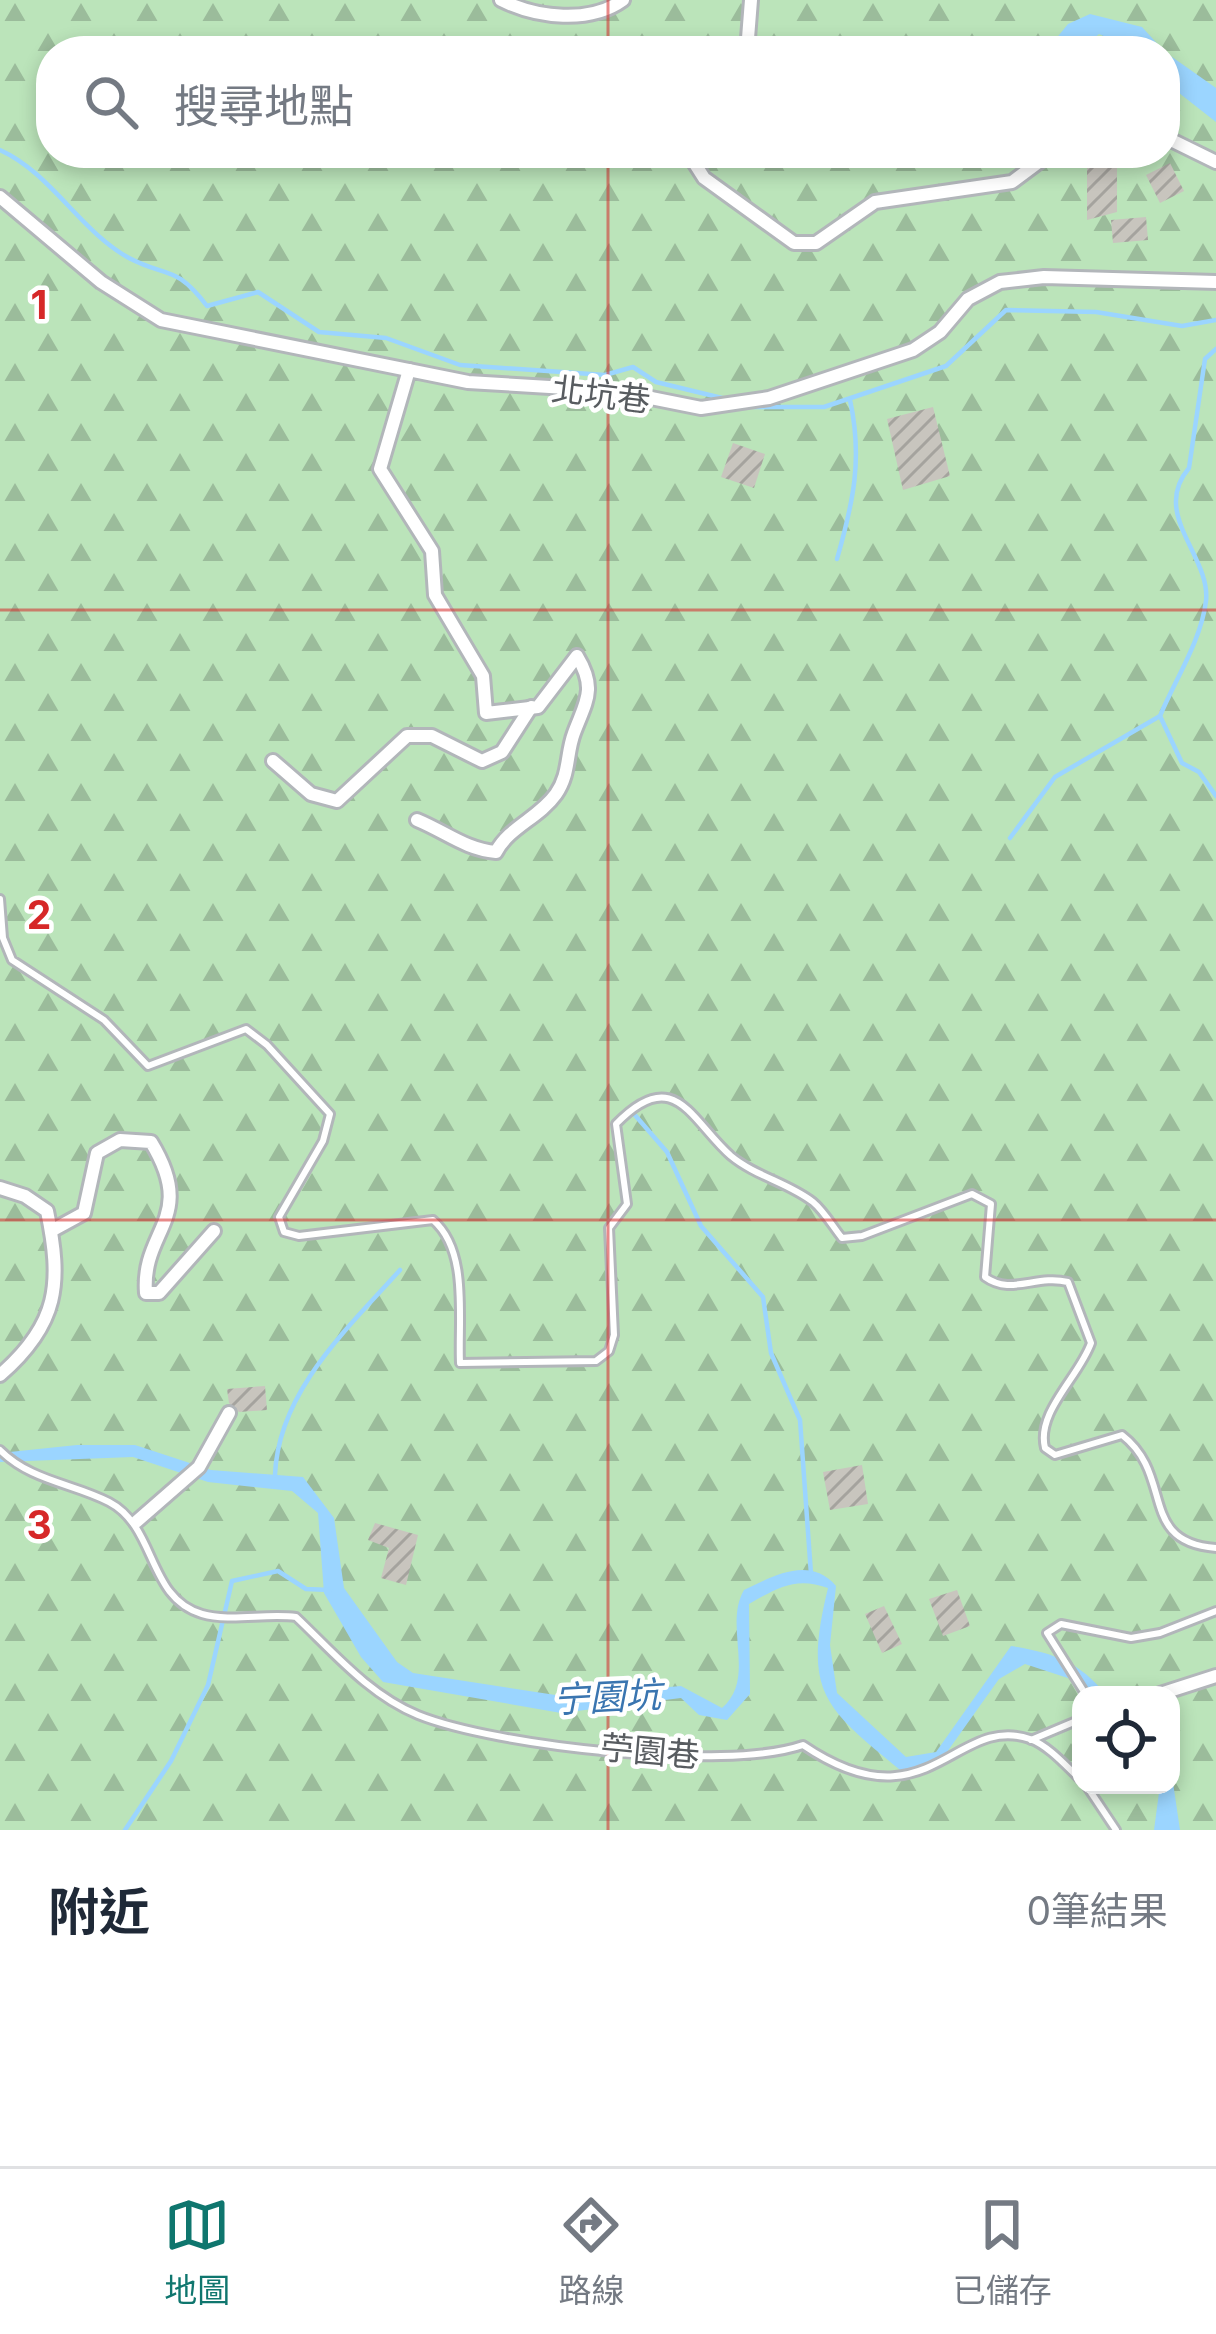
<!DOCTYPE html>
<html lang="zh-TW">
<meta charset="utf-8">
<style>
:root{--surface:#fff;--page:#f6f6f7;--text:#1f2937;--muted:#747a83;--line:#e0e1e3;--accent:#0f766e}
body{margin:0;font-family:Inter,"Noto Sans TC",sans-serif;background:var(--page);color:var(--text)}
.controls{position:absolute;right:36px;bottom:36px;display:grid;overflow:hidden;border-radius:24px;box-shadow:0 6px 18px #0003}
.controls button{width:108px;height:108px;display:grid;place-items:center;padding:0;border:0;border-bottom:3px solid var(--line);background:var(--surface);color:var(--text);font:60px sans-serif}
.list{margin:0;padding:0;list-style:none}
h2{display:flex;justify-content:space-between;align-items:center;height:156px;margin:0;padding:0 48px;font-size:51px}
h2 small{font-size:39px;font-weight:400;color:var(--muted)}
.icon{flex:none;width:66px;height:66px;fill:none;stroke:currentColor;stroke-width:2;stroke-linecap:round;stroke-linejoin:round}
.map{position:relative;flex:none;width:1216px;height:1830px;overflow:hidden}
.search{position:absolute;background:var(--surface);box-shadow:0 6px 18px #0003;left:36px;right:36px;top:36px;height:132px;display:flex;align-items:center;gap:30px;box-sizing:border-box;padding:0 42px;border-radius:48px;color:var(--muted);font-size:45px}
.sheet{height:336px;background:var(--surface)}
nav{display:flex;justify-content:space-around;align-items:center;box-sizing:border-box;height:168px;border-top:3px solid var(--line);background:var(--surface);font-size:33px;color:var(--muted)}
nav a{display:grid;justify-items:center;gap:6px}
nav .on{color:var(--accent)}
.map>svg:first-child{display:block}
.forest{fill:url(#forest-firs);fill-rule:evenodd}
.water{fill:#9bd5ff}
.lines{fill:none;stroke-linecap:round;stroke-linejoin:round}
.stream{stroke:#9bd5ff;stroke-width:4.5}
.building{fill:url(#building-hatch)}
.service-casing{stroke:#b2b6ba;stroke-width:12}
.minor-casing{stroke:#b2b6ba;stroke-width:18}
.service{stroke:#fff;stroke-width:6}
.minor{stroke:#fff;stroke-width:12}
.grid{fill:none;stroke:#d62828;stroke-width:3;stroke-opacity:0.55}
.labels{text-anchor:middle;stroke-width:9;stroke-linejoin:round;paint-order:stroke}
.street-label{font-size:33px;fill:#585c60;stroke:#fff}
.water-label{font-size:36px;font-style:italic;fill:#3a75b0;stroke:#fff}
.grid-label{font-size:39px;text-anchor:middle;font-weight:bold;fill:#d62828;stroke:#fff;stroke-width:9;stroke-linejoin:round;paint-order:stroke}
</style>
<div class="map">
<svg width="1216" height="1830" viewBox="0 0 1216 1830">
<defs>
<pattern id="forest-firs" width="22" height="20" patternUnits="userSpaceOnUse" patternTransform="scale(3)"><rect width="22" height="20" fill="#bbe4ba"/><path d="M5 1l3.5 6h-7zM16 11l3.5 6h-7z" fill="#9bbc9b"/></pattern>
<pattern id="building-hatch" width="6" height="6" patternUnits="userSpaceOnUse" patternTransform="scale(3)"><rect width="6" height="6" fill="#c8c5be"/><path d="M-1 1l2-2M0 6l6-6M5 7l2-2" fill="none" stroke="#a5a39e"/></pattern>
</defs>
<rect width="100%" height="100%" fill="#ebe8df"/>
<path class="forest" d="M0 0H1216V1830H0ZM51 51H1165V153H51ZM1081 1695H1171V1785H1081Z"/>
<g class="water">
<path d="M1090 14 1142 27 1164 51H1137L1099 34 1078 51H1046L1068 24Z"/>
<path d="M1165 52 1216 88V122L1165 82Z"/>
<path d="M77 1445H135L211 1470 303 1477 334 1518 344 1588 397 1662 413 1673 562 1696 681 1686 722 1708C757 1678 723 1626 744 1590 775 1575 810 1556 836 1586L830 1645 837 1693 906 1757 936 1752 1011 1646C1052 1653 1079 1661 1106 1695H1093L1083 1683 1025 1664 999 1679 942 1759 904 1773C825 1708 802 1694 828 1588 796 1576 777 1588 749 1604L750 1694 727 1720 699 1715 681 1698 561 1713 383 1682 361 1657 324 1593 318 1513 292 1491 208 1482 133 1457 0 1462V1453Z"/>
<path d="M1171 1769 1180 1830H1154L1160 1785H1171Z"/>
</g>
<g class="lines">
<g class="stream">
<path d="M0 150C51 173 80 231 129 258 167 278 175 264 207 306L258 292 319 332 386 338 460 365 605 375 633 367 656 382 722 398"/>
<path d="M1216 349 1205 359 1189 468C1150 514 1211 556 1206 601 1201 641 1175 680 1160 716L1182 763 1199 772 1216 796"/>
<path d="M754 407H824L946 366 1006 310 1096 312 1182 326 1216 320"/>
<path d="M837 559C853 503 863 459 850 400"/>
<path d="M1010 838 1055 777 1160 716"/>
<path d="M634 1114 667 1152 701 1226 763 1297 771 1353 800 1420 811 1574"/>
<path d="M275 1475C278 1392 347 1329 400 1270"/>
<path d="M125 1830 171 1761 208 1685 232 1581 278 1571 306 1589 330 1590"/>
</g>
</g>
<g class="building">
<path d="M1095 153H1111V167H1117V212L1087 220V163H1095Z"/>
<path d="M1170 163 1184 191 1160 203 1146 175Z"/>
<path d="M1146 217 1148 240 1113 243 1111 220Z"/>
<path d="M933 407 950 476 903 490 887 419Z"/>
<path d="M733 443 765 454 754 488 721 477Z"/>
<path d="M265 1386 267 1410 239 1412 229 1403 227 1389Z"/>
<path d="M862 1465 868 1504 830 1510 823 1472Z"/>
<path d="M375 1523 418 1535 406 1585 381 1578 389 1548 368 1540Z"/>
<path d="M957 1590 970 1626 943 1636 929 1599Z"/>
<path d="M884 1606 902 1644 882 1653 865 1614Z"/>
</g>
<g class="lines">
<g class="service-casing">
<g id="service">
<path d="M0 899 3 938 12 960 104 1020 148 1066 246 1029 267 1045 330 1114 323 1141 279 1217 284 1232 299 1236 433 1220C469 1251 458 1318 460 1363L596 1361 609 1351 614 1335 609 1228 627 1204 616 1124C675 1063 691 1121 731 1156 755 1176 789 1183 813 1202 824 1211 833 1227 842 1238L862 1236 972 1194 991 1204 985 1277C1011 1296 1036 1274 1068 1282L1091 1343C1079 1377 1036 1412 1045 1448L1055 1455 1122 1435C1175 1476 1137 1542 1216 1548"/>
<path d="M0 1450C31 1481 72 1483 109 1502 157 1527 147 1598 202 1614 230 1622 266 1613 296 1617 333 1652 369 1695 418 1715 495 1746 725 1772 803 1745 928 1830 955 1713 1030 1739 1049 1746 1067 1767 1081 1780"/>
<path d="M1086 1695 1047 1633 1061 1624 1131 1638 1160 1633 1216 1611"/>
<path d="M1031 1740 1081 1719"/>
<path d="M1086 1785 1116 1830"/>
</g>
</g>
<g class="minor-casing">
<g id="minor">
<path d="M501 0C537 18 590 24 623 0"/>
<path d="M747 51 751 0"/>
<path d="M1165 137 1216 162"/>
<path d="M688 153 704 178 794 243H816L875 202 1012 182 1051 153"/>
<path d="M0 197 101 282 161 320 468 382 616 391 701 408 769 398 913 350 940 332 968 299 1000 282 1044 277 1216 282"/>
<path d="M409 370 380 469 432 551 435 595 483 676 486 713 538 707 577 656C597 689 586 701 574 733 566 754 570 774 556 794 539 818 509 827 496 852 465 849 446 832 417 820"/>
<path d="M273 761 311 794 337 801 407 736H432L482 761 502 752 531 707"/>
<path d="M0 1188 25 1196 47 1211C62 1283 59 1324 0 1375"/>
<path d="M51 1231 84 1213 97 1153 120 1140 151 1142C198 1219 141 1229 146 1293H159L214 1231"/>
<path d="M136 1522 199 1467 229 1413"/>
<path d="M1157 1695 1216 1676"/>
</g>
</g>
<use href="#service" class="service"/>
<use href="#minor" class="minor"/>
</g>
<path class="grid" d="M608 0V51M608 153V1830M0 610H1216M0 1220H1216"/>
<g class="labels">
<g class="street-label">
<text transform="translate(601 394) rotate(7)" y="12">北坑巷</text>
<text transform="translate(650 1751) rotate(5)" y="12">苧園巷</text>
</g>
<g class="water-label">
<text transform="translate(607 1697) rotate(-3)" y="13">宁園坑</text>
</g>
</g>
<g class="grid-label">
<text x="39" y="319">1</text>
<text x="39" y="929">2</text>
<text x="39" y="1539">3</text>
</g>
</svg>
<div class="controls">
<button><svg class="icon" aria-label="locate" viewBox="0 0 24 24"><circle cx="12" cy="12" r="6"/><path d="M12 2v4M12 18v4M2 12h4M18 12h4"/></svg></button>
</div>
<div class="search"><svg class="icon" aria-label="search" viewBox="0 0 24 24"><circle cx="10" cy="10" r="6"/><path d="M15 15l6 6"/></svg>搜尋地點</div>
</div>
<section class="sheet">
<h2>附近<small>0筆結果</small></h2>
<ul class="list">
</ul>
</section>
<nav>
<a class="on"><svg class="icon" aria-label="map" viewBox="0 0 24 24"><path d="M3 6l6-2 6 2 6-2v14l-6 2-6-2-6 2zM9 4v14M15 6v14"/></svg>地圖</a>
<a><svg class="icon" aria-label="directions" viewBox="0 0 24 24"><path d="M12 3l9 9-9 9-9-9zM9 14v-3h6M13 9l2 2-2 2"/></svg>路線</a>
<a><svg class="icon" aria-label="saved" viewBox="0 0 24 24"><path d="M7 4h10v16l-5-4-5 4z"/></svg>已儲存</a>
</nav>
